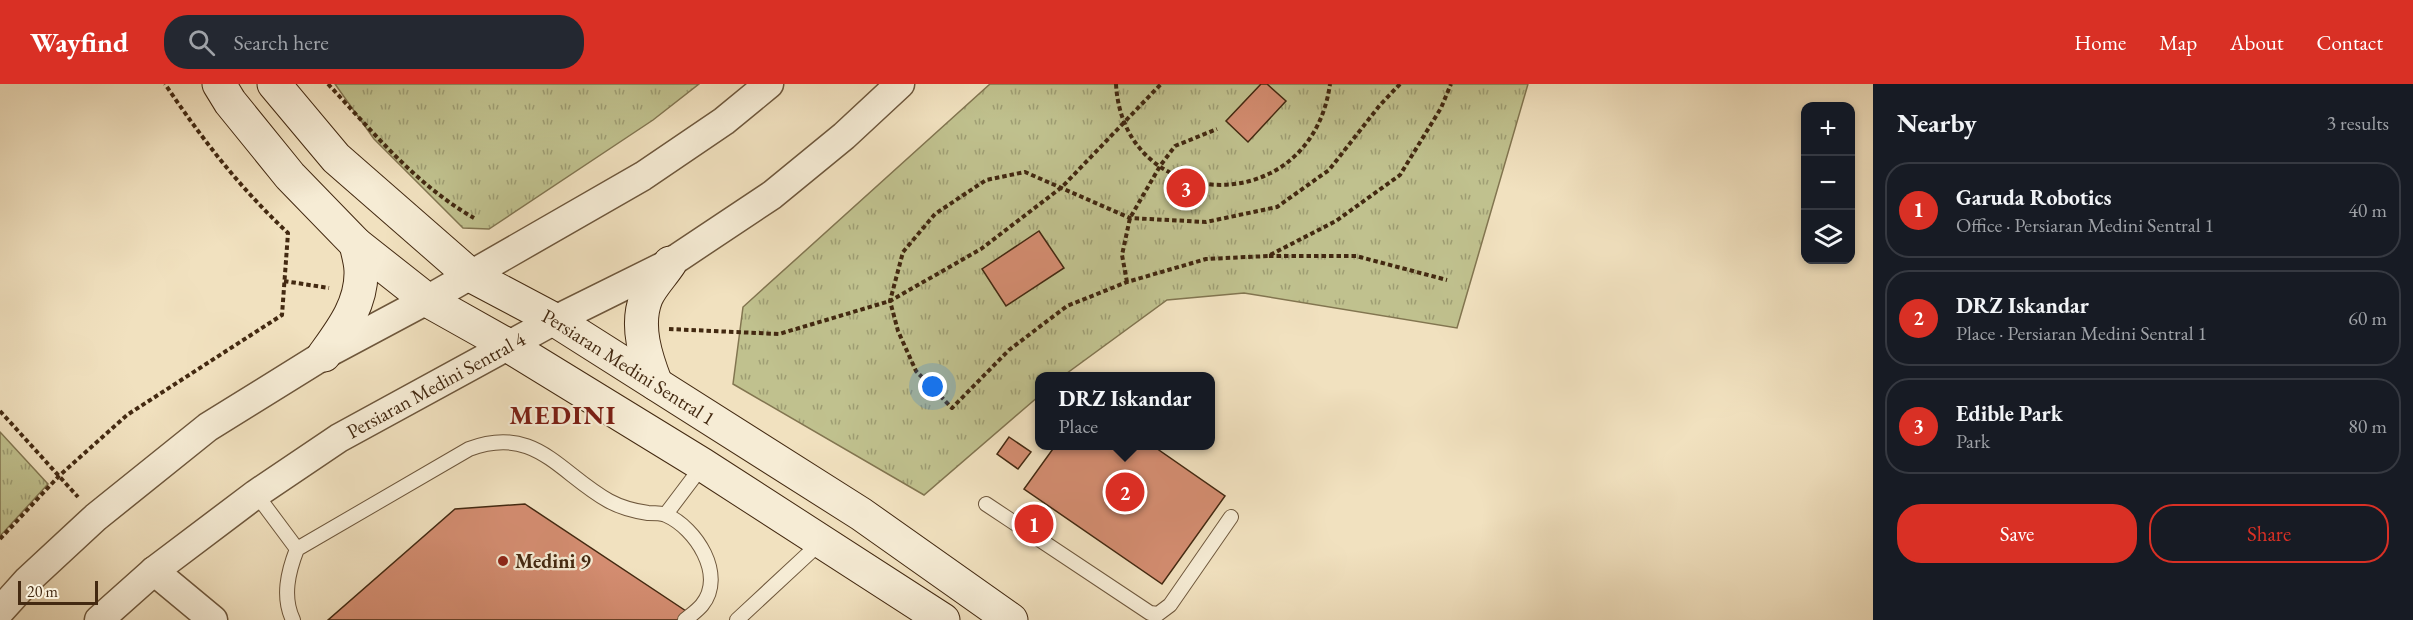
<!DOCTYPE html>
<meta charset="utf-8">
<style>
:root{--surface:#171b24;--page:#242831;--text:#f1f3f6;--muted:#9ea1a6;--line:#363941;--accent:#d93025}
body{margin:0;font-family:"EB Garamond",serif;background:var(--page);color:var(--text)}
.controls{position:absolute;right:18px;top:18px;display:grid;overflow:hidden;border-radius:12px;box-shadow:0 3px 9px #0003}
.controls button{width:54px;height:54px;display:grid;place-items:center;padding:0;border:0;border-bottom:2px solid var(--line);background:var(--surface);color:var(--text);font:30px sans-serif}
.scale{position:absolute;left:18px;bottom:15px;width:80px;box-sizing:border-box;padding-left:6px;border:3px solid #432911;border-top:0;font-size:16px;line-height:21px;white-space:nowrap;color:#432911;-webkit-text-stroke:4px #f6ecd5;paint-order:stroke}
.you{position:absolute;left:933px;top:303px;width:21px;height:21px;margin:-15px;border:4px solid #fff;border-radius:50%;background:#1a73e8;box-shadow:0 0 0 9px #1a73e833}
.badge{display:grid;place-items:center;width:39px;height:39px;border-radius:50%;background:var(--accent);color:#fff;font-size:20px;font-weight:700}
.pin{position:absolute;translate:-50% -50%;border:3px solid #fff;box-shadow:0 2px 6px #0006}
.popup{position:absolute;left:1035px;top:288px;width:180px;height:78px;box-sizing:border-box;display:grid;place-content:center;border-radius:12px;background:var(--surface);filter:drop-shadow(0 2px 4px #0005);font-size:20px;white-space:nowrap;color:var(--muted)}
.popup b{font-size:22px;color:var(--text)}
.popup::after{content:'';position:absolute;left:50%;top:100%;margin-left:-12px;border:12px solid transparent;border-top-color:var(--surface)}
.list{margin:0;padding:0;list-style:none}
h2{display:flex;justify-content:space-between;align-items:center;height:78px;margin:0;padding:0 24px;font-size:26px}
h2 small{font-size:20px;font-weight:400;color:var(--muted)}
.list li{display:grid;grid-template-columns:39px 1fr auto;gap:18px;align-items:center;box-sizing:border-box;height:96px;margin:0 12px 12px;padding:0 12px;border:2px solid var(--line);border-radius:24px}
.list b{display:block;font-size:22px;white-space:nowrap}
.list p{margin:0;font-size:20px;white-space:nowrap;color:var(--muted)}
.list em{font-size:20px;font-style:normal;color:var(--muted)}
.actions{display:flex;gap:12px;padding:18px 24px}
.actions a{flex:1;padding:14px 0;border:2px solid var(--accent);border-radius:24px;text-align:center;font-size:21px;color:var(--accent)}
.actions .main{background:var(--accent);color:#fff}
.icon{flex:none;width:33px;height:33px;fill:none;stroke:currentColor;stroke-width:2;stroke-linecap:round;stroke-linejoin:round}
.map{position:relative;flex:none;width:1873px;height:536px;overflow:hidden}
header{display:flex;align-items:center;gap:36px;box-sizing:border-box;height:84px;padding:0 30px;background:var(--accent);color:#fff}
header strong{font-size:28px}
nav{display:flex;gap:33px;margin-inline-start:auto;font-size:21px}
.search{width:420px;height:54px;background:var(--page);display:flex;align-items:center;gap:15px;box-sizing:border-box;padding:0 21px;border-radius:24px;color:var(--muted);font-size:22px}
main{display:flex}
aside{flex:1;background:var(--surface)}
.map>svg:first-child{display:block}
.park{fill:url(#park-tufts);stroke:#827550;stroke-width:1.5}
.building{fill:#d48d71;stroke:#432911;stroke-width:1.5}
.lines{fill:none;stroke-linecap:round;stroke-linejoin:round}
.lane-casing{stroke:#6e573c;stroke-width:16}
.street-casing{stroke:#6e573c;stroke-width:31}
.secondary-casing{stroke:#432911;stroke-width:35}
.path{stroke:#432911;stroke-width:4;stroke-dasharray:4.5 3;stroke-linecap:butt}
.lane{stroke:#f6ecd5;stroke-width:14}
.street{stroke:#f6ecd5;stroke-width:28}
.secondary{stroke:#f6ecd5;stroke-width:33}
.poi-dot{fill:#8f2418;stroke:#f6ecd5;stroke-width:2}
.labels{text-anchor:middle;stroke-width:4.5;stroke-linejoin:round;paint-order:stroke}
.street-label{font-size:20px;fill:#432911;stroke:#f6ecd5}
.poi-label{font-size:20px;font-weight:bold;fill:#432911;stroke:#f6ecd5;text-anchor:start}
.district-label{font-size:26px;font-weight:bold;letter-spacing:1.5px;fill:#7a1f14;stroke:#f6ecd5}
</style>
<header>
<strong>Wayfind</strong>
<div class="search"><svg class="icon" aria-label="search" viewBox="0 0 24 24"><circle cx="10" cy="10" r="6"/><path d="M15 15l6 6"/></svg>Search here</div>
<nav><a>Home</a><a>Map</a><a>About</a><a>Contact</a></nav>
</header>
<main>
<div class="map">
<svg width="1873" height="536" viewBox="0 0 1873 536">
<defs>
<pattern id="park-tufts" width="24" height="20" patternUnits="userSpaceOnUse" patternTransform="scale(1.5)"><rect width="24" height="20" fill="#c0c18e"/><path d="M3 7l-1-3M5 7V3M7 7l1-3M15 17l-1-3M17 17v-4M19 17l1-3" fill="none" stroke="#9e9d73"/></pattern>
</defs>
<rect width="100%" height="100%" fill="#f1e1bf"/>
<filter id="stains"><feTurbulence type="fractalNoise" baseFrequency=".00333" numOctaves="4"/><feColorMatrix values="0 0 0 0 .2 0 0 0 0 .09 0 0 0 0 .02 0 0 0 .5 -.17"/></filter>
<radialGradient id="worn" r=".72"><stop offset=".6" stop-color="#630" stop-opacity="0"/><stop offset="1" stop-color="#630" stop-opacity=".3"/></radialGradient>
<g class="park">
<path d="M335 0H699L653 36 489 145 463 144 374 55Z"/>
<path d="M990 0H1528L1457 244 1244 209 1167 216 1063 292H1040L1039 312 924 411 733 300 743 223Z"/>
<path d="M0 348 48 400 0 452Z"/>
</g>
<g class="building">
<path d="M1261 0H1267L1286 17 1248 58 1226 37Z"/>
<path d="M1039 147 1064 184 1006 222 982 185Z"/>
<path d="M1009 353 1031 368 1018 385 997 370Z"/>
<path d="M1055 362H1153L1225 412 1162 500 1024 405Z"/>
<path d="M525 420 689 529 681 536H328L455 425Z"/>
</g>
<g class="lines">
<g class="lane-casing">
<g id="lane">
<path d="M256 410 297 465"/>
<path d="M986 420 1150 529 1158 530 1170 521 1231 433"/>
<path d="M666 430 703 381"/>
<path d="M293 536C282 513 288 488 297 465L469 365C535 340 559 389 609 417 622 424 634 427 648 429 654 429 662 429 666 431 696 444 726 491 702 521 698 526 691 531 685 536"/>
<path d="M737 536 821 458"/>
</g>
</g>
<g class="street-casing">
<g id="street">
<path d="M154 487 213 536"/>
<path d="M0 527 28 496 96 433 208 343 324 271 427 216 643 92 724 37 769 0"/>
<path id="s1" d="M99 536 154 487 256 410 339 354 555 236 670 179 772 111 844 52 900 0"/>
</g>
</g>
<g class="secondary-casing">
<g id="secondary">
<path d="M219 0 230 18 290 92 356 160 427 216 509 262 703 381 943 536"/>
<path id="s2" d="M274 0 336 74 470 191 555 236 861 430 1011 536"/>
<path d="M324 271C342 246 362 220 361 187 361 179 358 169 356 160"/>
<path d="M656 300C646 274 635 242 646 214 651 202 663 190 670 179"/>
</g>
</g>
<g class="path">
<path d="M328 0C373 48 416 101 474 134"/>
<path d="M1116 0C1123 131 1311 138 1330 0"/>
<path d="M1400 0 1380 21 1329 86 1277 123 1206 138 1130 134 1025 88 986 96 935 130 903 168 890 217 898 247 916 287 952 324 1009 266 1067 222 1127 198 1206 175 1268 172 1336 137 1400 91 1441 24 1451 0"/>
<path d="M1269 172H1356L1447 196"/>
<path d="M284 197 329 204"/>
<path d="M1127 198 1122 171 1130 134 1160 82 1175 62 1217 45"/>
<path d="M669 245 779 250 890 217 981 165 1062 103 1161 0"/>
<path d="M0 327 78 413"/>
<path d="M0 455 59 392 127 331 282 231 288 149C240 104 202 55 165 0"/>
</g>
<use href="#lane" class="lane"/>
<use href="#street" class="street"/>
<use href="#secondary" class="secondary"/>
</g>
<circle class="poi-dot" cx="503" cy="477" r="6"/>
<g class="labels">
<g class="street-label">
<text dy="7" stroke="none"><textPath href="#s2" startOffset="458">Persiaran Medini Sentral 1</textPath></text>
<text dy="7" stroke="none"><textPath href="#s1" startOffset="412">Persiaran Medini Sentral 4</textPath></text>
</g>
<g class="poi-label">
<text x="515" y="484">Medini 9</text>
</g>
<g class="district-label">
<text x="563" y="340">MEDINI</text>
</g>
</g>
<rect width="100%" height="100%" filter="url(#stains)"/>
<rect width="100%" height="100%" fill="url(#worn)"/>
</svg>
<div class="controls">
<button>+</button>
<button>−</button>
<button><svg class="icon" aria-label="layers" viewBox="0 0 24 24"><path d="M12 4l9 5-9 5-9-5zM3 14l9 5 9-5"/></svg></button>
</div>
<div class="scale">20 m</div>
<div class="you"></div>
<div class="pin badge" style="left:1034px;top:440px">1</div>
<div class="pin badge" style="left:1125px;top:408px">2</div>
<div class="popup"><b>DRZ Iskandar</b>Place</div>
<div class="pin badge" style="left:1186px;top:104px">3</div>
</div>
<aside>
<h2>Nearby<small>3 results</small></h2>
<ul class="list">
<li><span class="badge">1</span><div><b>Garuda Robotics</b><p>Office · Persiaran Medini Sentral 1</p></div><em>40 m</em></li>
<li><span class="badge">2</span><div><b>DRZ Iskandar</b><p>Place · Persiaran Medini Sentral 1</p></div><em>60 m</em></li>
<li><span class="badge">3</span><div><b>Edible Park</b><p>Park</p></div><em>80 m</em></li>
</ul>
<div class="actions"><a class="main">Save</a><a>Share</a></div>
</aside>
</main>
